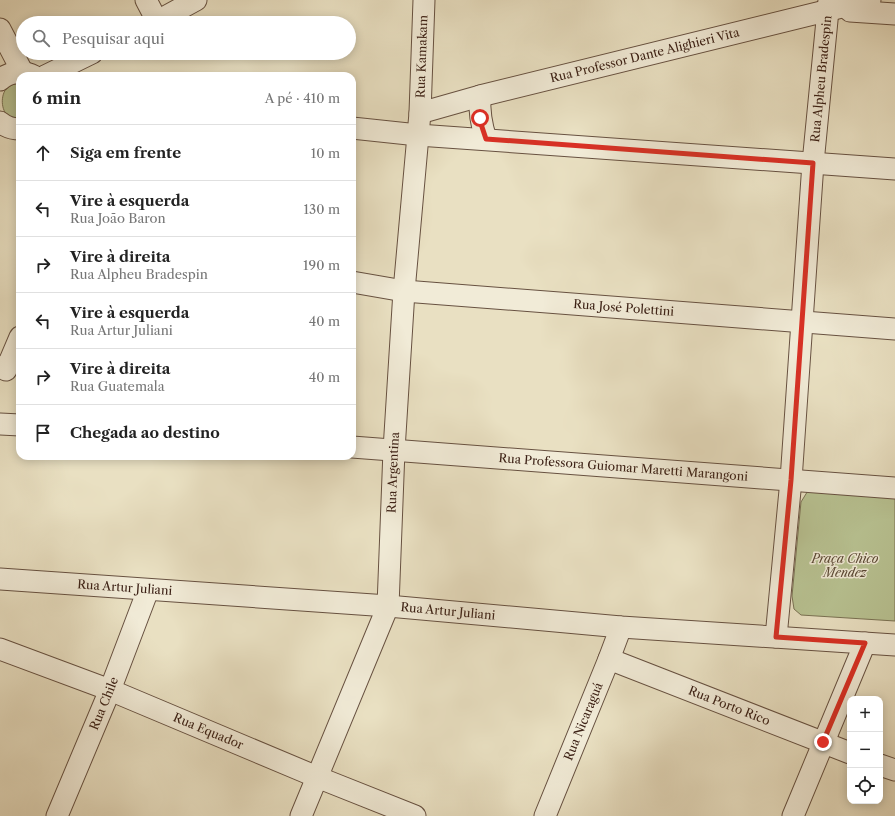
<!DOCTYPE html>
<html lang="pt">
<meta charset="utf-8">
<style>
:root{--surface:#fff;--page:#f6f6f6;--text:#222;--muted:#767676;--line:#e0e0e0}
body{margin:0;font-family:"Libre Caslon Text",serif;background:var(--page);color:var(--text)}
.controls{position:absolute;right:12px;bottom:12px;display:grid;overflow:hidden;border-radius:8px;box-shadow:0 2px 10px #0003}
.controls button{width:36px;height:36px;display:grid;place-items:center;padding:0;border:0;border-bottom:1px solid var(--line);background:var(--surface);color:var(--text);font:20px sans-serif}
.stop{position:absolute;width:12px;height:12px;margin:-9px;border:3px solid #d93025;border-radius:50%;background:#fff}
.stop.end{background:#d93025;border-color:#fff;box-shadow:0 1px 4px #0008}
.list{margin:0;padding:0;list-style:none}
h2{display:flex;justify-content:space-between;align-items:center;height:52px;margin:0;padding:0 16px;font-size:17px}
h2 small{font-size:13px;font-weight:400;color:var(--muted)}
.list li{display:grid;grid-template-columns:26px 1fr auto;gap:12px;align-items:center;box-sizing:border-box;height:56px;padding:0 16px;border-top:1px solid var(--line)}
.list b{display:block;font-size:15px;white-space:nowrap}
.list p{margin:0;font-size:13px;white-space:nowrap;color:var(--muted)}
.list em{font-size:13px;font-style:normal;color:var(--muted)}
.icon{flex:none;width:22px;height:22px;fill:none;stroke:currentColor;stroke-width:2;stroke-linecap:round;stroke-linejoin:round}
.map{position:relative;flex:none;width:895px;height:816px;overflow:hidden}
.search{position:absolute;background:var(--surface);box-shadow:0 2px 10px #0003;left:16px;top:16px;width:340px;height:44px;display:flex;align-items:center;gap:10px;box-sizing:border-box;padding:0 14px;border-radius:22px;color:var(--muted);font-size:15px}
.panel{position:absolute;background:var(--surface);box-shadow:0 2px 10px #0003;left:16px;top:72px;width:340px;height:388px;border-radius:12px}
.map>svg:first-child{display:block}
.green{fill:#b8c292;stroke:#7a7254}
.lines{fill:none;stroke-linecap:round;stroke-linejoin:round}
.minor-casing{stroke:#675141;stroke-width:23}
.minor{stroke:#f1ebd7;stroke-width:21}
.route{stroke:#d93025;stroke-width:5}
.labels{text-anchor:middle;stroke-width:3;stroke-linejoin:round;paint-order:stroke}
.street-label{font-size:12px;fill:#3c2116;stroke:#f1ebd7}
.park-label{font-size:12px;font-style:italic;fill:#5b4935;stroke:#f1ebd7}
</style>
<div class="map">
<svg width="895" height="816" viewBox="0 0 895 816">
<rect width="100%" height="100%" fill="#e9e0c2"/>
<filter id="stains"><feTurbulence type="fractalNoise" baseFrequency=".005" numOctaves="4"/><feColorMatrix values="0 0 0 0 .2 0 0 0 0 .09 0 0 0 0 .02 0 0 0 .5 -.17"/></filter>
<radialGradient id="worn" r=".72"><stop offset=".6" stop-color="#630" stop-opacity="0"/><stop offset="1" stop-color="#630" stop-opacity=".3"/></radialGradient>
<g class="green">
<path d="M20 82V121C17 120 13 119 11 118 1 113 0 97 6 89 10 85 15 84 20 82Z"/>
<path d="M809 489 895 494V621L801 615 794 609 792 596 801 502Z"/>
</g>
<g class="lines">
<g class="minor-casing">
<g id="minor">
<path d="M146 0 157 21"/>
<path d="M850 11 895 14"/>
<path d="M154 23 196 0"/>
<path d="M0 29 23 73"/>
<path d="M45 76 92 53"/>
<path d="M0 80C8 72 23 70 34 76"/>
<path d="M480 96C479 112 481 124 486 139"/>
<path id="s1" d="M420 113 480 96 870 0"/>
<path d="M0 122C6 127 12 129 20 129"/>
<path d="M352 128 418 135 895 169"/>
<path id="s2" d="M352 282 404 291 895 329"/>
<path d="M0 367 6 370 20 337"/>
<path d="M0 424 20 425"/>
<path id="s3" d="M352 447 895 488"/>
<path id="s4" d="M0 579 388 606 621 627 895 645"/>
<path id="s5" d="M776 637 791 480 813 163 829 0"/>
<path id="s6" d="M0 649 110 690 317 777 415 816"/>
<path id="s7" d="M609 659 850 753"/>
<path d="M880 765 895 770"/>
<path id="s8" d="M57 816 110 690 148 590"/>
<path id="s9" d="M301 816 388 606 394 450 404 291 420 113 424 0"/>
<path id="s10" d="M545 816 609 659 621 627"/>
<path d="M793 816 865 643"/>
</g>
</g>
<use href="#minor" class="minor"/>
</g>
<g class="lines">
<path class="route" d="M480 118 482 127 486 139 813 163 791 480 776 637 865 643 823 742"/>
</g>
<g class="labels">
<g class="street-label">
<text dy="4" stroke="none"><textPath href="#s9" startOffset="778">Rua Kamakam</textPath></text>
<text dy="4" stroke="none"><textPath href="#s1" startOffset="232">Rua Professor Dante Alighieri Vita</textPath></text>
<text dy="4" stroke="none"><textPath href="#s5" startOffset="560">Rua Alpheu Bradespin</textPath></text>
<text dy="4" stroke="none"><textPath href="#s2" startOffset="273">Rua José Polettini</textPath></text>
<text dy="4" stroke="none"><textPath href="#s3" startOffset="272">Rua Professora Guiomar Maretti Marangoni</textPath></text>
<text dy="4" stroke="none"><textPath href="#s9" startOffset="361">Rua Argentina</textPath></text>
<text dy="4" stroke="none"><textPath href="#s4" startOffset="125">Rua Artur Juliani</textPath></text>
<text dy="4" stroke="none"><textPath href="#s4" startOffset="449">Rua Artur Juliani</textPath></text>
<text dy="4" stroke="none"><textPath href="#s8" startOffset="122">Rua Chile</textPath></text>
<text dy="4" stroke="none"><textPath href="#s7" startOffset="129">Rua Porto Rico</textPath></text>
<text dy="4" stroke="none"><textPath href="#s10" startOffset="102">Rua Nicaraguá</textPath></text>
<text dy="4" stroke="none"><textPath href="#s6" startOffset="224">Rua Equador</textPath></text>
</g>
<g class="park-label">
<text x="845" y="563">Praça Chico<tspan x="845" dy="14">Mendez</tspan></text>
</g>
</g>
<rect width="100%" height="100%" filter="url(#stains)"/>
<rect width="100%" height="100%" fill="url(#worn)"/>
</svg>
<div class="controls">
<button>+</button>
<button>−</button>
<button><svg class="icon" aria-label="locate" viewBox="0 0 24 24"><circle cx="12" cy="12" r="6"/><path d="M12 2v4M12 18v4M2 12h4M18 12h4"/></svg></button>
</div>
<div class="stop" style="left:480px;top:118px"></div>
<div class="stop end" style="left:823px;top:742px"></div>
<div class="search"><svg class="icon" aria-label="search" viewBox="0 0 24 24"><circle cx="10" cy="10" r="6"/><path d="M15 15l6 6"/></svg>Pesquisar aqui</div>
<section class="panel">
<h2>6 min<small>A pé · 410 m</small></h2>
<ul class="list">
<li><svg class="icon" aria-label="ahead" viewBox="0 0 24 24"><path d="M12 20V5M6 11l6-6 6 6"/></svg><div><b>Siga em frente</b></div><em>10 m</em></li>
<li><svg class="icon" aria-label="left" viewBox="0 0 24 24"><path d="M17 20v-9H6M10 6l-5 5 5 5"/></svg><div><b>Vire à esquerda</b><p>Rua João Baron</p></div><em>130 m</em></li>
<li><svg class="icon" aria-label="right" viewBox="0 0 24 24"><path d="M7 20v-9h11M14 6l5 5-5 5"/></svg><div><b>Vire à direita</b><p>Rua Alpheu Bradespin</p></div><em>190 m</em></li>
<li><svg class="icon" aria-label="left" viewBox="0 0 24 24"><path d="M17 20v-9H6M10 6l-5 5 5 5"/></svg><div><b>Vire à esquerda</b><p>Rua Artur Juliani</p></div><em>40 m</em></li>
<li><svg class="icon" aria-label="right" viewBox="0 0 24 24"><path d="M7 20v-9h11M14 6l5 5-5 5"/></svg><div><b>Vire à direita</b><p>Rua Guatemala</p></div><em>40 m</em></li>
<li><svg class="icon" aria-label="arrive" viewBox="0 0 24 24"><path d="M6 21V4h12l-3 4 3 4H6"/></svg><div><b>Chegada ao destino</b></div></li>
</ul>
</section>
</div>
